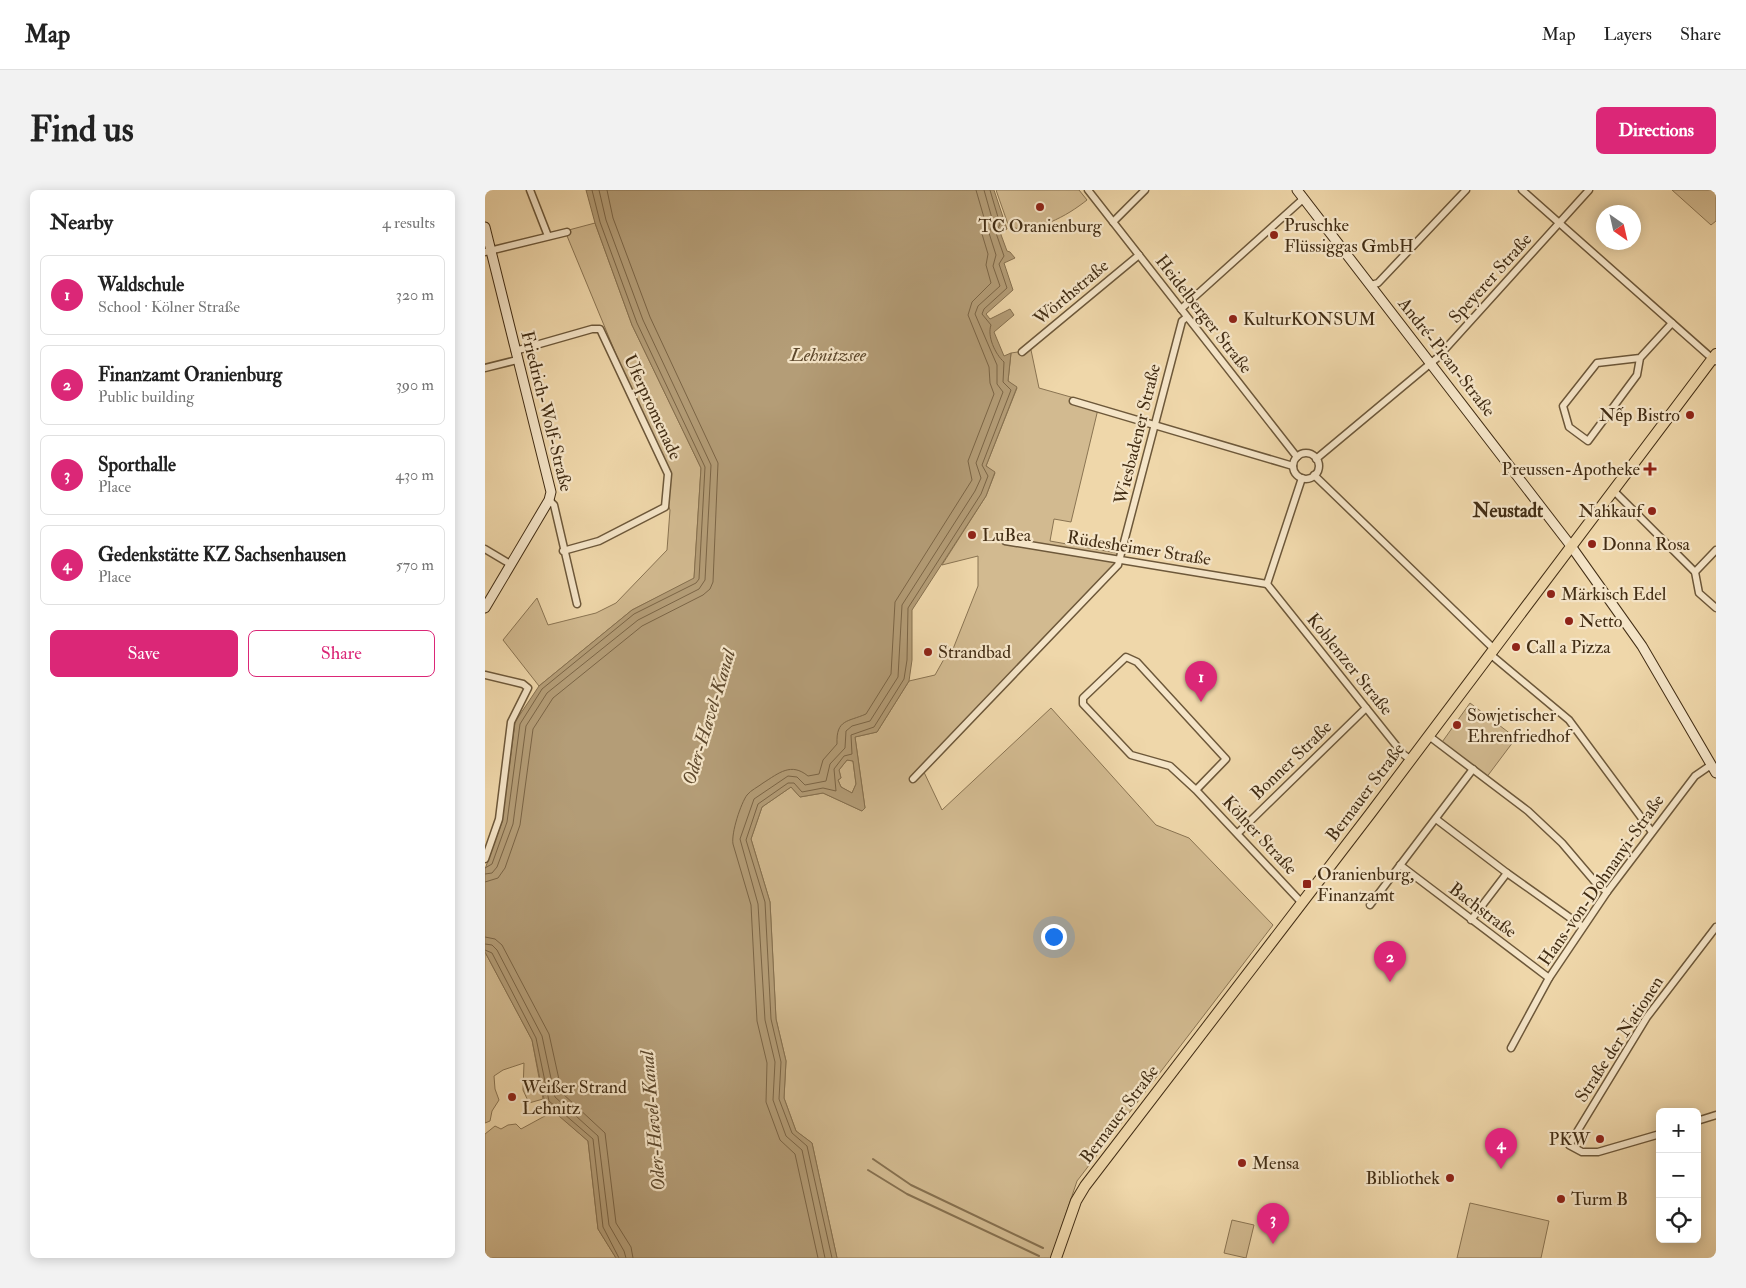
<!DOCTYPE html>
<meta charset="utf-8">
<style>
:root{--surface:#fff;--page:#f2f2f2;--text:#222;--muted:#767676;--line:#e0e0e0;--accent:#db2777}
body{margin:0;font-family:"IM FELL Double Pica",serif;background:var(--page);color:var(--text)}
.controls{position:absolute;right:15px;bottom:15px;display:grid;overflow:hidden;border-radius:8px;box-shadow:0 2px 12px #0003}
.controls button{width:45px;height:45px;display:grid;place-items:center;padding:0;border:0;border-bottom:1px solid var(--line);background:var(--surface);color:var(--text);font:25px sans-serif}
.compass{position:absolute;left:1111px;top:15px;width:45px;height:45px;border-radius:50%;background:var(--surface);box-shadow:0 2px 12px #0003;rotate:146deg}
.you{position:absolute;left:568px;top:746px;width:18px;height:18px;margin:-12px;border:4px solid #fff;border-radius:50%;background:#1a73e8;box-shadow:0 0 0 8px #1a73e833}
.badge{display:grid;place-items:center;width:32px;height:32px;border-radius:50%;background:var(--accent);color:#fff;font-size:16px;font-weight:700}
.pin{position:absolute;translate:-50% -41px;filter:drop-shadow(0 1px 2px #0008)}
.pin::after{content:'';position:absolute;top:26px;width:18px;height:15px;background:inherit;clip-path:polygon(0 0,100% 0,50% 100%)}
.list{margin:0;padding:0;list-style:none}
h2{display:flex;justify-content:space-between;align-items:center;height:65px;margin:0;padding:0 20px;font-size:21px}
h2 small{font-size:16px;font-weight:400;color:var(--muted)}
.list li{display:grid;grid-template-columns:32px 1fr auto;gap:15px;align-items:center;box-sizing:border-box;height:80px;margin:0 10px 10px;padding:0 10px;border:1px solid var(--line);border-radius:8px}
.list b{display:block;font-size:19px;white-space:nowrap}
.list p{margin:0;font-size:16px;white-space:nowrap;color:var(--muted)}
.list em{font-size:16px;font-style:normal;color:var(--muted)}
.actions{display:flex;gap:10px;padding:15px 20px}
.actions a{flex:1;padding:11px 0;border:1px solid var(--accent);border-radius:8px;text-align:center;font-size:18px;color:var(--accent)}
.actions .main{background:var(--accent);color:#fff}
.icon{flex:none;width:28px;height:28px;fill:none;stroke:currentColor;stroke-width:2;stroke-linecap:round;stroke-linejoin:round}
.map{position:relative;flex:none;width:1231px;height:1068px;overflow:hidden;border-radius:8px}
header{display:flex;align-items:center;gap:30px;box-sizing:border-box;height:70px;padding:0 25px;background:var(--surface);border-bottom:1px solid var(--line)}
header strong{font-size:24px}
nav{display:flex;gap:28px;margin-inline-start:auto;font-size:18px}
.intro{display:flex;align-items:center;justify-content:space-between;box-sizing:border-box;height:120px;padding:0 30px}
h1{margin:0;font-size:35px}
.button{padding:12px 22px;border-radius:8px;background:var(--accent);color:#fff;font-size:18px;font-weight:700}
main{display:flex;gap:30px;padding:0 30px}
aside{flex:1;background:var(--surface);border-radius:8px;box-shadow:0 2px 12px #0003}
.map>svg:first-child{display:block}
.green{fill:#d2ba90;stroke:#8a7452}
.water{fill:#b49d77;stroke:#86704f;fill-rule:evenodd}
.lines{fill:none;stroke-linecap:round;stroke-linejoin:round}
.shore{stroke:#7b6546;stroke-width:1}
.stream{stroke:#86704f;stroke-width:2}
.street-casing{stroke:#6d583a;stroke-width:9}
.secondary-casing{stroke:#422d14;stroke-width:11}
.primary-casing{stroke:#422d14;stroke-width:12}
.street{stroke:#f5e5c8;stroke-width:6}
.secondary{stroke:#f5e5c8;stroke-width:9}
.primary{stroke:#efd7aa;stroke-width:10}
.poi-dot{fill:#8f2418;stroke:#f5e5c8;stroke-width:2}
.labels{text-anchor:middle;stroke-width:4.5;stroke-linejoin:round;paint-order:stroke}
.poi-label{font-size:18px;fill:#422d14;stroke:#f5e5c8;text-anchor:start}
.street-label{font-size:18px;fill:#422d14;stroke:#f5e5c8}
.water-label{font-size:19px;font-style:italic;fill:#5e492d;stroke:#f5e5c8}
.neighbourhood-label{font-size:19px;font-weight:bold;fill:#422d14;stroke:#f5e5c8}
</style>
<header>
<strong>Map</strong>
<nav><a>Map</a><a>Layers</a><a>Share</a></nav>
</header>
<div class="intro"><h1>Find us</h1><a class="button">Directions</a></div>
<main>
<aside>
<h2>Nearby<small>4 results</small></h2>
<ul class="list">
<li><span class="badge">1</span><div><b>Waldschule</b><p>School · Kölner Straße</p></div><em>320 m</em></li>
<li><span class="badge">2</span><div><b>Finanzamt Oranienburg</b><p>Public building</p></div><em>390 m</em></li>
<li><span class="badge">3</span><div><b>Sporthalle</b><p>Place</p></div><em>430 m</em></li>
<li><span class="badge">4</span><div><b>Gedenkstätte KZ Sachsenhausen</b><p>Place</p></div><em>570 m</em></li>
</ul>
<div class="actions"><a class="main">Save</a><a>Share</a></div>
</aside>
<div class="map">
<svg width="1231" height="1068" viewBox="0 0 1231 1068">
<rect width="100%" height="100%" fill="#efd7aa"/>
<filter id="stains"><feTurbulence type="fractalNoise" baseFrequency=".004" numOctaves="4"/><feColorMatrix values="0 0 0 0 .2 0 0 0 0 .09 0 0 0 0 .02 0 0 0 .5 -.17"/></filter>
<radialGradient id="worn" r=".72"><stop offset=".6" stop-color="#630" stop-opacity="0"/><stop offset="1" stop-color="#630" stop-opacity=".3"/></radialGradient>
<g class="green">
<path d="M511 0H594L602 10C582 26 550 44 524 37Z"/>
<path d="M1187 0H1231V31L1226 35Z"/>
<path d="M110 33 147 135 216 278 209 389 147 420 54 496 18 450 52 408 63 435 111 423 131 413 182 360 185 320 180 308 181 285 80 41Z"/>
<path d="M546 160 554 198 614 215 586 332 569 329 565 351 638 364 633 375 437 578 457 620 566 518 671 635 704 648 788 735 592 991 566 1068H352L327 953 311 941 299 908 301 871 291 829 285 712 266 649 277 617 306 597 315 607 338 603 377 621 380 618 370 547 392 542 424 491 450 485 459 469V455L468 459 493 396V366L457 375 501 306 510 283 501 276 532 198 523 191 526 163Z"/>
<path d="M985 513 1031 548 1001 588 955 555Z"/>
<path d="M362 570 368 571 371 594 367 603 356 597 353 590 356 588 354 580Z"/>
<path d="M0 762 47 850 58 909 44 913 38 900 39 873 18 880 9 886 10 899 14 910 7 921 5 931 0 933Z"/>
<path d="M69 921 103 951 113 1039 131 1068H0V944L10 936 16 939 23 935 31 934 36 939Z"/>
<path d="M985 1013 1064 1031 1056 1068H972Z"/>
<path d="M747 1030 769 1035 761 1068 739 1063Z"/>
</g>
<path class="water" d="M101 0H509L522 39 515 42 522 61 525 62 530 68 519 73 528 100 501 124 505 129 525 119 529 125 509 142 519 166 526 163 523 191 532 197 501 276 510 282 501 306 427 420V470L424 491 392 542 370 547 380 618 377 621 338 603 315 607 306 597 277 617 266 649 285 712 291 829 301 871 299 908 311 941 327 953 352 1068H131L113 1039 103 951 60 914 47 850 0 762V679L17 632 30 532 54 496 147 420 209 388 216 278 147 135 110 33ZM362 570 368 571 371 594 367 603 356 597 353 590 356 588 354 580Z"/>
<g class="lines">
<g class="shore">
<path d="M0 678 7 674 22 632 35 534 57 499 149 424 211 393 214 389 220 277 152 133 115 32 107 0"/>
<path d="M0 684 7 683 12 677 28 634 41 536 62 503 153 430 214 399 220 390 226 275 158 130 121 30 114 0"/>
<path d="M0 692 13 688 20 678 35 635 48 539 68 508 157 436 218 405 225 399 228 392 233 273 165 127 128 28 122 0"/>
<path d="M0 747 10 749 17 755 64 844 77 903 120 943 131 1033 146 1057 148 1068"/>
<path d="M0 754 7 755 12 760 57 846 70 907 113 946 124 1035 139 1061 141 1068"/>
<path d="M0 760 7 763 51 848 64 911 108 949 118 1037 134 1068"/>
<path d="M333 1068 310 964 295 950 281 912 282 873 272 831 266 715 248 654C246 643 256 613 262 605 266 600 273 597 278 593 294 583 306 572 323 586L334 584 338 570 352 554C351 529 363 532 381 524L406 484 410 412 487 290 483 271 509 204 505 193 504 177 483 125 487 112 506 93 501 75 503 64 497 44 500 31 491 0"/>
<path d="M340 1068 317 960 301 946 288 910 290 872 280 830 273 714 255 649 269 609 303 586 312 587 320 595 341 591 345 574 360 558 361 541 367 536 385 531 413 487 417 415 490 301 496 288 491 273 518 202 512 194V175L490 124 493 116 515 96 508 76 511 65 504 43 508 32 499 0"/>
<path d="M347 1068 322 956 307 943 294 909 296 872 286 829 280 712 261 650 273 614 303 593H309L317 602 338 598 351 601 349 579 359 566 367 564 366 545 389 537 419 489 422 470 423 418 496 304 503 286 497 275 526 200 518 192 519 172C510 164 502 146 506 135L497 124 499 119 522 98 514 74 519 66 511 43 515 34 505 0"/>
</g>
<g class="stream">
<path d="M388 969 426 995 558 1058"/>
<path d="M383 980 422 1004 554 1066"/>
</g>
<g class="street-casing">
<g id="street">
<path d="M45 0 63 46"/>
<path d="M603 0 812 267"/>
<path d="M1037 0 1230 171"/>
<path d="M628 32 660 0"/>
<path d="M0 62 82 42"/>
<path d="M886 95 893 93 981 0"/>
<path d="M696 119 818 9"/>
<path d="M30 161 107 139H115L183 284 180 317 114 351 78 361"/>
<path d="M537 162 654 65"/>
<path d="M1155 168 1112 173 1078 216 1084 237 1103 251 1152 185 1155 168 1187 133"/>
<path d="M0 178 32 170"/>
<path d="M588 211 808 276"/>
<circle cx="821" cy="276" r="13"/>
<path d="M831 269 952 168 1104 0"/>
<path d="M829 285 1009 459"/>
<path d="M1128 300 1210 382 1214 403 1231 418"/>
<path d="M64 310 69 315 92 414"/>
<path d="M520 351 782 394"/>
<path d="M0 359 25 374"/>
<path d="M1210 382 1231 360"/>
<path d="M782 394 918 564 926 570"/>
<path d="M782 394 817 288"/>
<path d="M1005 464 1084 530 1167 642"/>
<path d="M0 485 38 494 43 498 26 532 14 629 0 669"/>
<path d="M944 546 1043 621 1077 653 1111 693 1122 702"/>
<path d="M428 589 633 375 697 131 702 127"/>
<path d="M711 600 741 569 652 472 641 467 598 508V514L646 565 685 576 711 600 816 712"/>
<path d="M951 629 1022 683 1098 737"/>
<path d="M753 643 881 518"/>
<path d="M915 675 1064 788"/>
<path d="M885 715 988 579"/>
<path d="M986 730 1022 683"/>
<path d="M1026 858 1064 788 1122 702 1210 586 1226 575"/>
<path d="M1212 931 1231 925"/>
<path d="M1175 944 1113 962H1097L1084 955 1162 827 1231 737"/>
</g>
</g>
<g class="secondary-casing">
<g id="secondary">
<path d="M812 0 1086 356 1157 456 1231 583"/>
<path d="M0 37 66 302 64 310 0 418"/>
</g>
</g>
<g class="primary-casing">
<path id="primary" d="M571 1068 591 1011 600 996 885 624 1231 164"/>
</g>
<use href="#street" class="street"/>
<use href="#secondary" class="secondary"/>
<use href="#primary" class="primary"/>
</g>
<g class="poi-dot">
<circle cx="555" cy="17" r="5"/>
<circle cx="789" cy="45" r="5"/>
<circle cx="748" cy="129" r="5"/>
<circle cx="1205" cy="225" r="5"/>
<path d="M1162.5 271.5h5v5h5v5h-5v5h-5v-5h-5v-5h5z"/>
<circle cx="1167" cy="321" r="5"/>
<circle cx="487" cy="345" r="5"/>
<circle cx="1107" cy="354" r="5"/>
<circle cx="1066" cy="404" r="5"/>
<circle cx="1084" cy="431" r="5"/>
<circle cx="1031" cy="457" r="5"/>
<circle cx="443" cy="462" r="5"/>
<circle cx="972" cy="535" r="5"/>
<rect x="817" y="689" width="10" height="10" rx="2.5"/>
<circle cx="27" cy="907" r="5"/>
<circle cx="1115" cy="949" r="5"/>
<circle cx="757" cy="973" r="5"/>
<circle cx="965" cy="988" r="5"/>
<circle cx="1076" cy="1009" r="5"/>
</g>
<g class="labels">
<g class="poi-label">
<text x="799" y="41">Pruschke<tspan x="799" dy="21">Flüssiggas GmbH</tspan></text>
<text x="555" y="42" text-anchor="middle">TC Oranienburg</text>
<text x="758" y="135">KulturKONSUM</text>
<text x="1195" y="231" text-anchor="end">Nếp Bistro</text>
<text x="1155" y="285" text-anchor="end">Preussen-Apotheke</text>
<text x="1157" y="327" text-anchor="end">Nahkauf</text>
<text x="497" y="351">LuBea</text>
<text x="1117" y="360">Donna Rosa</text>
<text x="1076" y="410">Märkisch Edel</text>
<text x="1094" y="437">Netto</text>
<text x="1041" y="463">Call a Pizza</text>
<text x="453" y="468">Strandbad</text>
<text x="982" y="531">Sowjetischer<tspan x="982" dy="21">Ehrenfriedhof</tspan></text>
<text x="832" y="690">Oranienburg,<tspan x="832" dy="21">Finanzamt</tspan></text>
<text x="37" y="903">Weißer Strand<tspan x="37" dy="21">Lehnitz</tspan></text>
<text x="1105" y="955" text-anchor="end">PKW</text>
<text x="767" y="979">Mensa</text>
<text x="955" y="994" text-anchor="end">Bibliothek</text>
<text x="1086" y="1015">Turm B</text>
</g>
<g class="street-label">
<text transform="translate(1005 88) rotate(-48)" y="6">Speyerer Straße</text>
<text transform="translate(586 102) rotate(-40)" y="6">Wörthstraße</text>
<text transform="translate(719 124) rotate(52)" y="6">Heidelberger Straße</text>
<text transform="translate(962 167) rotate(52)" y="6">André-Pican-Straße</text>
<text transform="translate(168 217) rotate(65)" y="6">Uferpromenade</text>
<text transform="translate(62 221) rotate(76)" y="6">Friedrich-Wolf-Straße</text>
<text transform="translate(652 244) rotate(-76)" y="6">Wiesbadener Straße</text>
<text transform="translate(654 358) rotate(9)" y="6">Rüdesheimer Straße</text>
<text transform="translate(865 474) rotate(51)" y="6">Koblenzer Straße</text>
<text transform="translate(806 570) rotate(-44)" y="6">Bonner Straße</text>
<text transform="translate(880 602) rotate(-53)" y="6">Bernauer Straße</text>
<text transform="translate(775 645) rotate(47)" y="6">Kölner Straße</text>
<text transform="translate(1116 690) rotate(-55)" y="6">Hans-von-Dohnanyi-Straße</text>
<text transform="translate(998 720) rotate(37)" y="6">Bachstraße</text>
<text transform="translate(1134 849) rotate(-57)" y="6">Straße der Nationen</text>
<text transform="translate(634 924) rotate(-53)" y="6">Bernauer Straße</text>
</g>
<g class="water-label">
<text x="343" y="171">Lehnitzsee</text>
<text transform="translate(223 527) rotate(-73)" y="7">Oder-Havel-Kanal</text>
<text transform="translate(167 931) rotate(-95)" y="7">Oder-Havel-Kanal</text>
</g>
<g class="neighbourhood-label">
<text x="1023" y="327">Neustadt</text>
</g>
</g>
<rect width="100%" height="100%" filter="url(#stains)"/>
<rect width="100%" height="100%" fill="url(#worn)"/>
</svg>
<div class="controls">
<button>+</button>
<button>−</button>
<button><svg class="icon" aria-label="locate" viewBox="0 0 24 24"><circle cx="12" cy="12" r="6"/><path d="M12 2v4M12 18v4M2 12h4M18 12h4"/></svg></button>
</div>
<svg class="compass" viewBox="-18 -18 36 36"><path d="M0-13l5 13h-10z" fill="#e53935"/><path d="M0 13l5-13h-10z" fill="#767676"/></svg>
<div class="you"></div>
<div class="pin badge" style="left:716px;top:512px">1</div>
<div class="pin badge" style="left:905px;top:792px">2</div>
<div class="pin badge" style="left:788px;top:1054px">3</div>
<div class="pin badge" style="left:1016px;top:979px">4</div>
</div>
</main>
